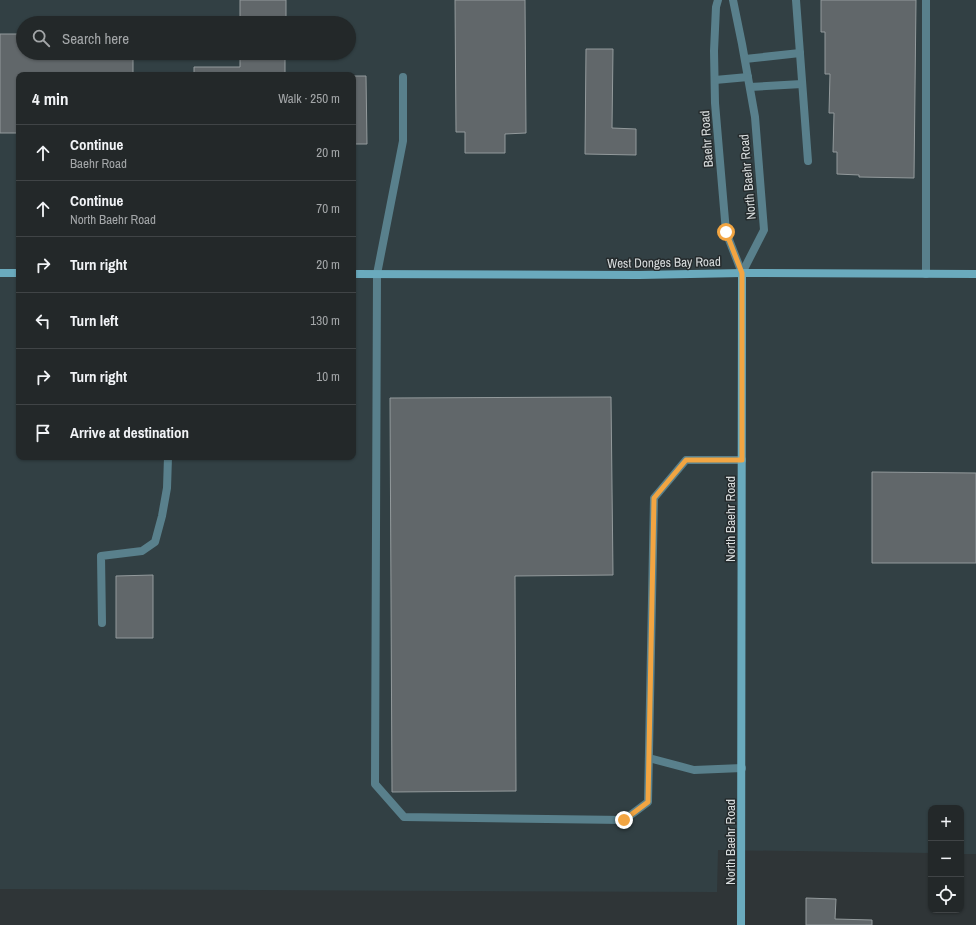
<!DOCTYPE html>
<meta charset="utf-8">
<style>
:root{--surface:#232829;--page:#2b3031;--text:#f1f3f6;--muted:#a3a6a8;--line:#404446}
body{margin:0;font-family:"Archivo Narrow",sans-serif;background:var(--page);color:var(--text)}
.controls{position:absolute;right:12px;bottom:12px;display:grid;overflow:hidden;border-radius:8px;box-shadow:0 1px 3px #0004}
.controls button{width:36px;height:36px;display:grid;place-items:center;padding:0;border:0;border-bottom:1px solid var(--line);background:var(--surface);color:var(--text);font:20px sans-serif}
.stop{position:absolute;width:12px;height:12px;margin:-9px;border:3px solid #f2a542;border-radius:50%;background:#fff}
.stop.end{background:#f2a542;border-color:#fff;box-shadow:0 1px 4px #0008}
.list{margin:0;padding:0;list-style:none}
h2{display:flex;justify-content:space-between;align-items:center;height:52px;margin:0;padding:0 16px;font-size:17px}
h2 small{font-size:13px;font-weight:400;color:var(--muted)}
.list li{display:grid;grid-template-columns:26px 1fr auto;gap:12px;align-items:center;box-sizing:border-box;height:56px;padding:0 16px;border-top:1px solid var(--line)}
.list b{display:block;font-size:15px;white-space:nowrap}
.list p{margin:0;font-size:13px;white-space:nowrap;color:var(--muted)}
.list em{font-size:13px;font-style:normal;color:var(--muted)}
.icon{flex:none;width:22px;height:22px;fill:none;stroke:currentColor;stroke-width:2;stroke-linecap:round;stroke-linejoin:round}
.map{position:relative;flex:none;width:976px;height:925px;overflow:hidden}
.search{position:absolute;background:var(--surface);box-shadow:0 1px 3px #0004;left:16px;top:16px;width:340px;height:44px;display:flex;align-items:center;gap:10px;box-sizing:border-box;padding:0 14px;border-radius:22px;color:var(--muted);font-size:15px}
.panel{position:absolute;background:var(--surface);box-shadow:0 1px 3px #0004;left:16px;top:72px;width:340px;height:388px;border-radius:8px}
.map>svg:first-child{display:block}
.built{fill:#324044;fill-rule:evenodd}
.building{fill:#61676a;stroke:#939a9c}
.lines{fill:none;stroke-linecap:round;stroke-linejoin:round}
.lane{stroke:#59808c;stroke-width:8}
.street{stroke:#59808c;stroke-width:8}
.secondary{stroke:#6aaabd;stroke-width:8}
.route{stroke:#f2a542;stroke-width:5}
.labels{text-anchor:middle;stroke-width:3;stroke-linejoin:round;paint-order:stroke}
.street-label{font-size:13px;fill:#d8dcdd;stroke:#252b2d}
</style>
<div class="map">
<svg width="976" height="925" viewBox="0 0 976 925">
<rect width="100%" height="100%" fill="#2f3537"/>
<path class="built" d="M0 0H976V854H961V808H931V853L718 850 717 892 0 889ZM23 23H349V53H23ZM19 75H353V457H19Z"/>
<g class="building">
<rect x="240" y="0" width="46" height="23"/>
<path d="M455 0H525L526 133 505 134V153H465V132H456Z"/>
<path d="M821 0H916L914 178 859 177V175L837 174V152H833L834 113H829L830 74H825V32H821Z"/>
<path d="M0 34H23V53H133V75H19V133H0Z"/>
<path d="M586 49H613L612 128 636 129V155L585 154Z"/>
<path d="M240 53H285V75H194V67H240Z"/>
<path d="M353 76H366L367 144H353Z"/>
<path d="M611 397 613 575 515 576 516 791 392 792 390 398Z"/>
<path d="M872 472 976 473V563H872Z"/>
<path d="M153 575V638H116V576Z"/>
<path d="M806 898 836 899 835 919 872 920V925H806Z"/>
</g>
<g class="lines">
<g class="lane">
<path d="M796 0 808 161"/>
<path d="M926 0V274"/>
<path d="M745 59 800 53"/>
<path d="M403 77V141L377 274 375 784 404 817 624 820 648 802 654 498 686 460H742"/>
<path d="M750 87 802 84"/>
<path d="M102 623 101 556 142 551 155 542 162 516 167 488 168 457"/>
<path d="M649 758 694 770 742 768"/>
</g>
<g class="street">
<path d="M718 0 716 7 714 51 715 103 726 232 742 273"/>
<path d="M733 0 742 44 755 117 764 230 742 273"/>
<path d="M715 80 748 77"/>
</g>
<g class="secondary">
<path d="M0 273H19"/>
<path d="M353 274 639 275 742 273 976 274"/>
<path d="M741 925 742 273"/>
</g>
</g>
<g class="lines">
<path class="route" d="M624 820 648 802 654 498 686 460H742V273L726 232"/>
</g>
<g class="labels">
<g class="street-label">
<text transform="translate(706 139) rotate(-94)" y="5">Baehr Road</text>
<text transform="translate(747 177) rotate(-95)" y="5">North Baehr Road</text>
<text transform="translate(664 262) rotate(-1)" y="5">West Donges Bay Road</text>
<text transform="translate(730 519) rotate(-90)" y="5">North Baehr Road</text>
<text transform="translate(730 842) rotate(-90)" y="5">North Baehr Road</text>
</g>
</g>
</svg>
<div class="controls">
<button>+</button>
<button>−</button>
<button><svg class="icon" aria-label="locate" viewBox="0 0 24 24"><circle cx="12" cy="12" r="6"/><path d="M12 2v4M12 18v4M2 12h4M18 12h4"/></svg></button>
</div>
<div class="stop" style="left:726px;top:232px"></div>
<div class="stop end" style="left:624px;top:820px"></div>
<div class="search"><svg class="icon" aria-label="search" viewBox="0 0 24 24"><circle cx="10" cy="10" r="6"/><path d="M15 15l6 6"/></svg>Search here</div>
<section class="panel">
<h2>4 min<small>Walk · 250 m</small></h2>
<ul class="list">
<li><svg class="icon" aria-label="ahead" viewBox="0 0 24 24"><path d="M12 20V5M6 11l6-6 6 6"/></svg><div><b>Continue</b><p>Baehr Road</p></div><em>20 m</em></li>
<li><svg class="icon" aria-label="ahead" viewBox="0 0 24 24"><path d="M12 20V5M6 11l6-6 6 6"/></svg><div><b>Continue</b><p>North Baehr Road</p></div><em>70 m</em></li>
<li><svg class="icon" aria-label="right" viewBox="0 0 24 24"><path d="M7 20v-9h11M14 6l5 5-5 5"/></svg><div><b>Turn right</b></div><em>20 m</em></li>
<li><svg class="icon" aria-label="left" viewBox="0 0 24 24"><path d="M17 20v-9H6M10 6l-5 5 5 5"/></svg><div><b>Turn left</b></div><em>130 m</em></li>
<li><svg class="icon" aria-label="right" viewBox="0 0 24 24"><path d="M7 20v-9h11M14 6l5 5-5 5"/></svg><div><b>Turn right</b></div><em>10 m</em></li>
<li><svg class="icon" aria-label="arrive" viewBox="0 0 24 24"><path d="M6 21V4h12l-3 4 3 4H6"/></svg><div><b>Arrive at destination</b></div></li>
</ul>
</section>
</div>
